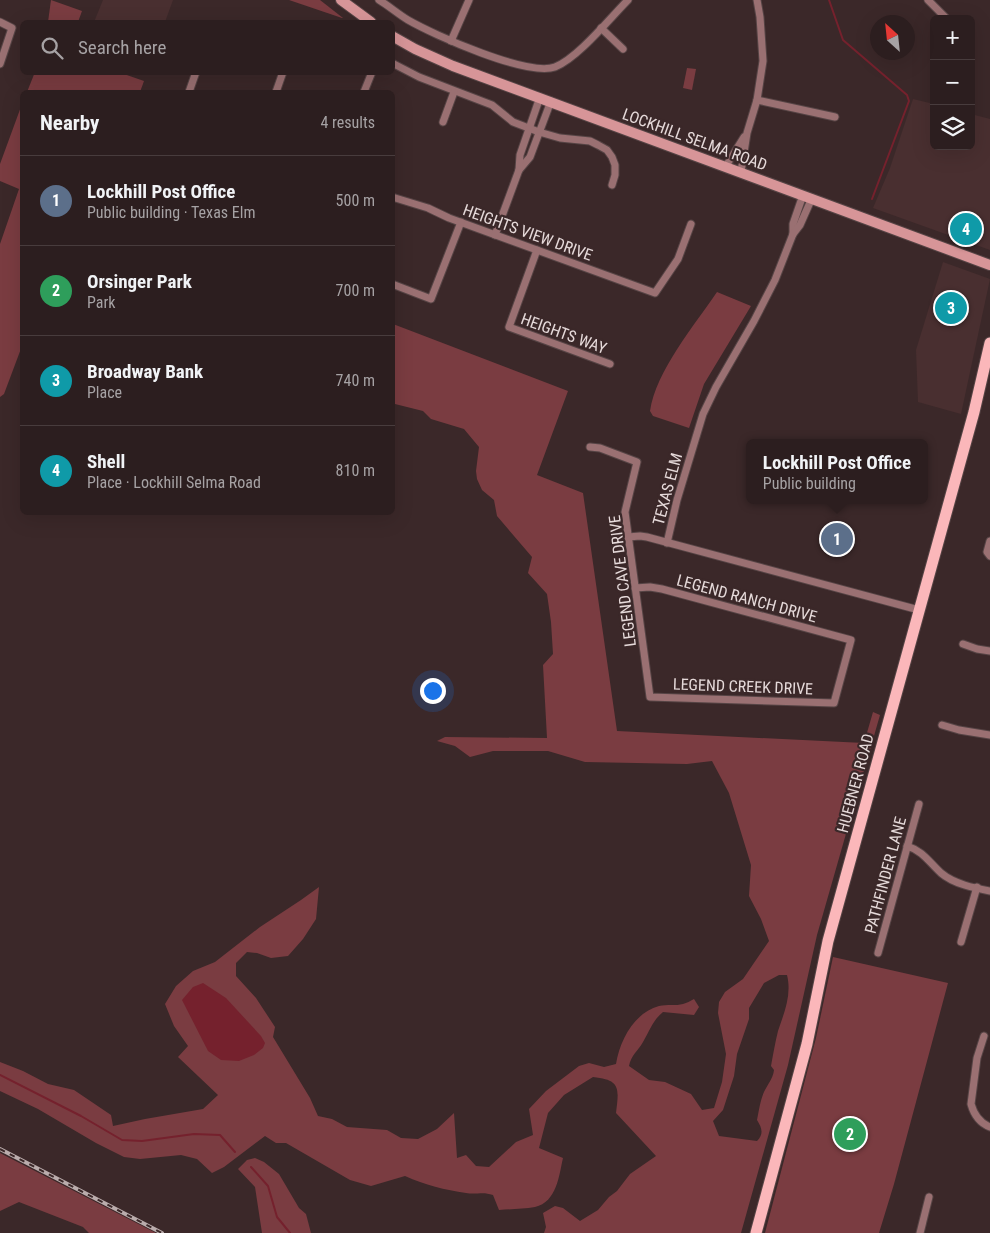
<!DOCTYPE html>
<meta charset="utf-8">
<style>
:root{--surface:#2c1e1f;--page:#382b2c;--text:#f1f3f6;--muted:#a6a2a4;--line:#483c3d;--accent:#22c9fd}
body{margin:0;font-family:"Roboto Condensed",sans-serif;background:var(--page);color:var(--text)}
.controls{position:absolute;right:15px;top:15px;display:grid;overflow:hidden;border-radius:8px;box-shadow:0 5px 20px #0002}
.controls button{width:45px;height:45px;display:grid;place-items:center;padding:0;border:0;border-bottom:1px solid var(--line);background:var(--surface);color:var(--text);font:25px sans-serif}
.compass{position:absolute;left:870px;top:15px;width:45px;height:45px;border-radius:50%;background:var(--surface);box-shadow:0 5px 20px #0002;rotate:333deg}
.you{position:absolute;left:432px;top:690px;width:18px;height:18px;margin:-12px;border:4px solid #fff;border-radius:50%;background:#1a73e8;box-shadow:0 0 0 8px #1a73e833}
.badge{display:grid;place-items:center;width:32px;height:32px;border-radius:50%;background:var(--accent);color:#fff;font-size:16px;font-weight:700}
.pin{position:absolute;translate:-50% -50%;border:2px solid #fff;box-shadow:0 1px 5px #0006}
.popup{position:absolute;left:746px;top:439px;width:182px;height:65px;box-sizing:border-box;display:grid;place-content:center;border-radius:8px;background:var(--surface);filter:drop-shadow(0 1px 4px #0005);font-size:16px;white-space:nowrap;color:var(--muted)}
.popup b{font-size:19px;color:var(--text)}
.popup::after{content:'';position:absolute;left:50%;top:100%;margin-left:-10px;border:10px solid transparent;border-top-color:var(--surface)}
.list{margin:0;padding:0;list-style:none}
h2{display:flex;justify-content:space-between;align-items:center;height:65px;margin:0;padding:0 20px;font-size:21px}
h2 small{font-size:16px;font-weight:400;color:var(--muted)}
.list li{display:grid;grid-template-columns:32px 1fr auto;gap:15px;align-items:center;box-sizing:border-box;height:90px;padding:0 20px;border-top:1px solid var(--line)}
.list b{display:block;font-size:19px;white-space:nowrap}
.list p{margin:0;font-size:16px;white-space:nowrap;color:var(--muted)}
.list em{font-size:16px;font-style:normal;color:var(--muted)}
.icon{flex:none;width:28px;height:28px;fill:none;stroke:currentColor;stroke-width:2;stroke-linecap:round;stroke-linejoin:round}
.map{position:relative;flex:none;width:990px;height:1233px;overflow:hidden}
.search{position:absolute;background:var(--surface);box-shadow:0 5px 20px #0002;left:20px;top:20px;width:375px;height:55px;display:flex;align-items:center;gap:12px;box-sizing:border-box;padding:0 18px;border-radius:8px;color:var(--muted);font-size:19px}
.panel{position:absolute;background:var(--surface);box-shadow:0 5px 20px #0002;left:20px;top:90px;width:375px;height:425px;border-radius:8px}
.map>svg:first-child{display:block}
.built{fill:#492f30}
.green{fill:#7a3c41;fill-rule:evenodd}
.water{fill:#75212d}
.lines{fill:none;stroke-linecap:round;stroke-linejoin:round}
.stream{stroke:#75212d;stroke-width:2}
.minor-casing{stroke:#564445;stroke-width:9}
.secondary-casing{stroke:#564445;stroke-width:12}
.primary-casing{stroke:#564445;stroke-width:13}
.minor{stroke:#9a7072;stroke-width:7}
.secondary{stroke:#d79598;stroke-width:10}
.primary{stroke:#fbb7ba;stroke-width:11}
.rail-casing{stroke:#baacac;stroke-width:4}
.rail{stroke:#3b2829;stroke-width:2;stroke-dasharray:5.5;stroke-linecap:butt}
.labels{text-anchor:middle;stroke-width:4.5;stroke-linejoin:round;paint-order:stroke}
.street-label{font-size:16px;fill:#e6dada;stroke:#3b2829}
</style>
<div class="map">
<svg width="990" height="1233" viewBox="0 0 990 1233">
<rect width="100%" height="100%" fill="#3b2829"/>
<g class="built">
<path d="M103 0H173L165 22H94Z"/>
<path d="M913 99 934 104V146H971V114L990 119V250L873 208 890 168Z"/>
<path d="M943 262 990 279 961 414 918 402 916 350Z"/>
</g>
<g class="green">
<path d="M51 0 82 11 78 22H48Z"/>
<path d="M289 0H320L343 18H342Z"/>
<path d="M687 68 696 69 692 90 683 88Z"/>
<path d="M35 72 121 73 144 81 140 92H27Z"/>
<path d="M22 104V346L4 394 0 397V244L19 189 0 181V164Z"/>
<path d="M717 292 751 306 704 384 689 428 653 416 650 411C656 371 694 326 717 292Z"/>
<path d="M393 324 568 391 537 475 583 493 617 731 864 743 873 712 880 715 817 935 788 1065 741 1233H544L546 1227 543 1213 555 1206 563 1208 580 1221 598 1210 609 1197 617 1191 630 1174 656 1156 616 1113C619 1088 621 1080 593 1077L564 1095 548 1113 539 1148 563 1158C559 1175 557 1202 535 1207 524 1209 511 1209 499 1210L493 1195C482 1191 477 1195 466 1193 445 1190 425 1185 405 1176L371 1186 350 1180 286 1143H276L265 1136 224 1167 212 1173 197 1159 181 1155 140 1159 124 1157 96 1143 38 1109 0 1091V1062L23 1071 48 1084 74 1090 111 1115 113 1126 145 1119 203 1109 218 1095 178 1057 188 1046 174 1026 165 1004 176 986 193 971 215 962 260 927 301 900 319 887 316 919 303 939 288 956 271 958 257 953 247 952 236 963V976L256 998 275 1027 273 1037 310 1098 318 1116 332 1119 347 1127 387 1130 401 1138 418 1139 437 1129 454 1113 457 1158 466 1155 476 1166 489 1167 516 1142 533 1135 529 1109 546 1091 579 1066 589 1063 604 1067 616 1064C620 1040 634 1013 659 1006 667 1004 676 1006 683 1004 687 1003 690 1001 694 999L699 1007 694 1015 663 1012C653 1020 650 1030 643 1042 638 1051 631 1055 629 1066L649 1080 665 1082 691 1094 702 1110 714 1108 722 1082 726 1054 718 1013 719 1002 725 992 743 979 769 941 761 919 749 896 751 865 729 793 712 761 687 764 585 762 548 751H493L470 757 455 746 437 741 445 737 547 738 543 665 553 654 551 622 547 594 528 573 532 557 497 516 494 500 482 490 477 479 476 471 479 447 464 429 431 419 423 411 395 404 393 405ZM779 975H787C792 995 784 1013 778 1031 775 1043 773 1055 771 1066L774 1070C773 1079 767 1085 764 1092 760 1101 759 1111 757 1120 762 1128 764 1134 757 1141L719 1136 713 1121 723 1110 734 1076 737 1054 749 1019V1008L764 983Z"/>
<path d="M833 957 948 983 894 1184 879 1233H765L816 1038Z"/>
<path d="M0 1153 156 1233H89L83 1227 19 1202 0 1211Z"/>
<path d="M255 1158 264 1162 279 1174 299 1208 306 1214 311 1233H262L255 1187 238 1169 247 1160Z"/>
</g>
<path class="water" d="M203 983 226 998 261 1036 265 1043 263 1048 254 1055 239 1061 221 1060 208 1051 182 1000 193 987Z"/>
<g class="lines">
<g class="stream">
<path d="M829 0 843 40 907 95 909 101 872 199"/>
<path d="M0 1075 81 1116 122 1140 142 1141 194 1134 220 1135 235 1152"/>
<path d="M251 1167 268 1186 277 1217 290 1233"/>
</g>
<g class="minor-casing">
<g id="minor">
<path d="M379 0C389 6 398 14 408 20 434 35 528 77 555 67 578 58 610 18 628 0"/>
<path d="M928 0 947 19"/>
<path d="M0 22 12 28 0 64"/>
<path d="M601 28 623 49"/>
<path d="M451 41 469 0"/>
<path d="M392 63 419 77 492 105 513 122 539 132 560 138 590 141 598 145 607 150 612 157 615 165V175L612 185"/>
<path d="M189 92 196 72"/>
<path d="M276 92 283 72"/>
<path d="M364 92 372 72"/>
<path d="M757 100 835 117"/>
<path d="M443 122 454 92"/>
<path d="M726 166 744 137"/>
<path d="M519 170 530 157 551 101"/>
<path d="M741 172 747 133 757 100 763 61 760 17 757 0"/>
<path d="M392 197 428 208 449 218 655 293 678 259 691 224"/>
<path d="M793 234V224L803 195"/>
<path d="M495 235 519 170 520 155 540 97"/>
<path d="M537 250 509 327 610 364"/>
<path d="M392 284 431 299 461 222"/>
<path d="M590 447 600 448 637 462 625 512 650 697 834 703 851 640 662 589 650 587 635 588"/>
<path d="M628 537 640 536 647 537 919 610"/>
<path d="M990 541 987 552 990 556"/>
<path d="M667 543 677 500 703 414 716 387 754 321 775 280 793 234 800 225 812 198"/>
<path d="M963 644 977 649 990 651"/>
<path d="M942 725 959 730 990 735"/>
<path d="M907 846C923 851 929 862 941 873 954 884 974 888 990 891"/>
<path d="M961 942 977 887"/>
<path d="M878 953 919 804"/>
<path d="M984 1036 977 1058 971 1104C974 1115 980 1123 990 1127"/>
<path d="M920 1233 929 1197"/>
</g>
</g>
<g class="secondary-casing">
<g id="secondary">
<path d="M341 0 371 22"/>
<path d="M392 36 415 49 453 66 990 265"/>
</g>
</g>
<g class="primary-casing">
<path id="primary" d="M756 1233 807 1044 828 941 974 412 990 343"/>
</g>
<use href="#minor" class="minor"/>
<use href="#secondary" class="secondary"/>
<use href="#primary" class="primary"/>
<g class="rail-casing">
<path id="rail" d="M0 1149 162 1233"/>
</g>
<use href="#rail" class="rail"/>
</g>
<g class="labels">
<g class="street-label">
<text transform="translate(695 139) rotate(20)" y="6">LOCKHILL SELMA ROAD</text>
<text transform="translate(528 232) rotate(20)" y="6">HEIGHTS VIEW DRIVE</text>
<text transform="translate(564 333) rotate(20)" y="6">HEIGHTS WAY</text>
<text transform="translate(667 489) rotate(-75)" y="6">TEXAS ELM</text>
<text transform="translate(622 581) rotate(-97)" y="6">LEGEND CAVE DRIVE</text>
<text transform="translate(747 598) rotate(15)" y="6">LEGEND RANCH DRIVE</text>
<text transform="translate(743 686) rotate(2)" y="6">LEGEND CREEK DRIVE</text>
<text transform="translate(855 783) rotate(-75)" y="6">HUEBNER ROAD</text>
<text transform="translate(885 875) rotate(-75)" y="6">PATHFINDER LANE</text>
</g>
</g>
</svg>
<div class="controls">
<button>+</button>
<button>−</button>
<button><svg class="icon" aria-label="layers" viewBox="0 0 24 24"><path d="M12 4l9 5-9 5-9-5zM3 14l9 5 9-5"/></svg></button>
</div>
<svg class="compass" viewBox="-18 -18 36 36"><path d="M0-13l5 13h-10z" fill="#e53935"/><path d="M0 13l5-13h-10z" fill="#a6a2a4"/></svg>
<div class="you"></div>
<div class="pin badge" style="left:837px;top:539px;background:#5c6f8a">1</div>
<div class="popup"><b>Lockhill Post Office</b>Public building</div>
<div class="pin badge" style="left:850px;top:1134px;background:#2e9e5b">2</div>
<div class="pin badge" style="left:951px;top:308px;background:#0f9aa8">3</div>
<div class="pin badge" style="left:966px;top:229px;background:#0f9aa8">4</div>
<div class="search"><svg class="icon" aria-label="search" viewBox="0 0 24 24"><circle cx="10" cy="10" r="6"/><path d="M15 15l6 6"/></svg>Search here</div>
<section class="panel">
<h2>Nearby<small>4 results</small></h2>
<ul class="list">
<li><span class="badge" style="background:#5c6f8a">1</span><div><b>Lockhill Post Office</b><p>Public building · Texas Elm</p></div><em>500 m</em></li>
<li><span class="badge" style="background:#2e9e5b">2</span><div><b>Orsinger Park</b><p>Park</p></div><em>700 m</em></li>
<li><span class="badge" style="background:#0f9aa8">3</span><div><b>Broadway Bank</b><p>Place</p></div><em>740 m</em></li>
<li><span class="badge" style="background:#0f9aa8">4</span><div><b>Shell</b><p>Place · Lockhill Selma Road</p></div><em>810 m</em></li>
</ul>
</section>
</div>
